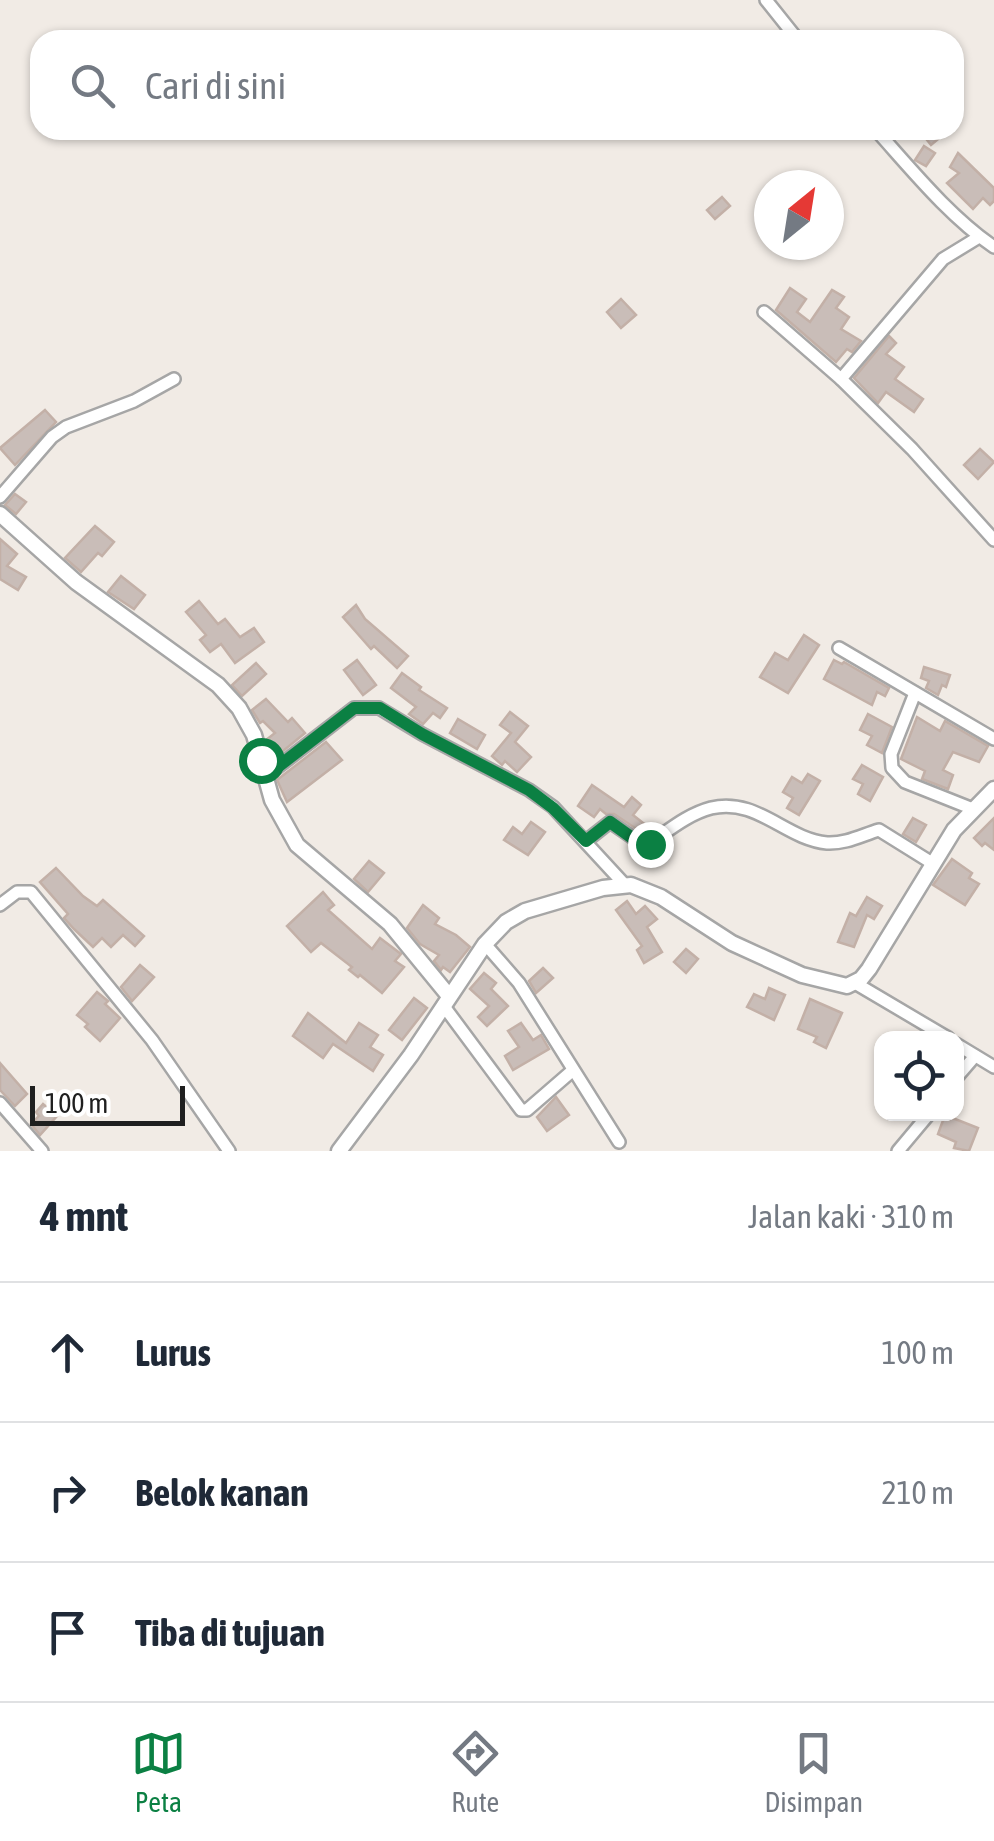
<!DOCTYPE html>
<html lang="id">
<meta charset="utf-8">
<style>
:root{--surface:#fff;--page:#f2f2f3;--text:#1f2937;--muted:#747a83;--line:#e0e1e3;--accent:#0b8043}
body{margin:0;font-family:"Asap Condensed",sans-serif;background:var(--page);color:var(--text)}
.controls{position:absolute;right:30px;bottom:30px;display:grid;overflow:hidden;border-radius:20px;box-shadow:0 2px 8px #0004}
.controls button{width:90px;height:90px;display:grid;place-items:center;padding:0;border:0;border-bottom:2px solid var(--line);background:var(--surface);color:var(--text);font:50px sans-serif}
.compass{position:absolute;left:754px;top:170px;width:90px;height:90px;border-radius:50%;background:var(--surface);box-shadow:0 2px 8px #0004;rotate:30deg}
.scale{position:absolute;left:30px;bottom:25px;width:155px;box-sizing:border-box;padding-left:10px;border:5px solid #1f1f1f;border-top:0;font-size:28px;line-height:35px;white-space:nowrap;color:#1f1f1f;-webkit-text-stroke:8px #fff;paint-order:stroke}
.stop{position:absolute;width:30px;height:30px;margin:-22px;border:8px solid #0b8043;border-radius:50%;background:#fff}
.stop.end{background:#0b8043;border-color:#fff;box-shadow:0 2px 10px #0008}
.list{margin:0;padding:0;list-style:none}
h2{display:flex;justify-content:space-between;align-items:center;height:130px;margin:0;padding:0 40px;font-size:42px}
h2 small{font-size:32px;font-weight:400;color:var(--muted)}
.list li{display:grid;grid-template-columns:65px 1fr auto;gap:30px;align-items:center;box-sizing:border-box;height:140px;padding:0 40px;border-top:2px solid var(--line)}
.list b{display:block;font-size:38px;white-space:nowrap}
.list em{font-size:32px;font-style:normal;color:var(--muted)}
.icon{flex:none;width:55px;height:55px;fill:none;stroke:currentColor;stroke-width:2;stroke-linecap:round;stroke-linejoin:round}
.map{position:relative;flex:none;width:994px;height:1151px;overflow:hidden}
.search{position:absolute;background:var(--surface);box-shadow:0 2px 8px #0004;left:30px;right:30px;top:30px;height:110px;display:flex;align-items:center;gap:25px;box-sizing:border-box;padding:0 35px;border-radius:30px;color:var(--muted);font-size:38px}
.sheet{height:550px;background:var(--surface)}
nav{display:flex;justify-content:space-around;align-items:center;box-sizing:border-box;height:140px;border-top:2px solid var(--line);background:var(--surface);font-size:28px;color:var(--muted)}
nav a{display:grid;justify-items:center;gap:5px}
nav .on{color:var(--accent)}
.map>svg:first-child{display:block}
.building{fill:#c9bdb8;stroke:#c3b0a7;stroke-width:2.5}
.lines{fill:none;stroke-linecap:round;stroke-linejoin:round}
.minor-casing{stroke:#a6a6a6;stroke-width:16}
.tertiary-casing{stroke:#a6a6a6;stroke-width:19}
.minor{stroke:#fff;stroke-width:11}
.tertiary{stroke:#fff;stroke-width:14}
.route{stroke:#0b8043;stroke-width:12}
</style>
<div class="map">
<svg width="994" height="1151" viewBox="0 0 994 1151">
<rect width="100%" height="100%" fill="#f1ebe5"/>
<g class="building">
<path d="M919 130H949L931 145Z"/>
<path d="M924 146 935 153 926 166 915 160Z"/>
<path d="M958 153 994 188V201L990 205 983 198 973 209 947 183 959 173 950 167Z"/>
<path d="M722 197 730 206 715 219 707 210Z"/>
<path d="M790 288 806 299 797 312 810 322 832 290 844 297 836 308 849 317 841 329 861 341 852 352 847 349 836 362 776 310Z"/>
<path d="M621 299 636 315 621 328 607 312Z"/>
<path d="M889 336 896 343 886 354 904 367 895 379 923 399 914 412 886 392 878 403 854 378Z"/>
<path d="M45 410 56 422 15 465 0 448Z"/>
<path d="M980 449 994 462 978 479 964 465Z"/>
<path d="M15 494 26 502 16 514 5 505Z"/>
<path d="M95 526 114 542 102 556 98 553 81 572 65 558Z"/>
<path d="M0 539 17 554 7 566 26 577 18 590 0 579Z"/>
<path d="M121 576 145 595 134 609 108 592Z"/>
<path d="M199 601 218 624 225 619 240 637 254 628 264 642 235 663 221 644 210 652 200 640 206 635 186 612Z"/>
<path d="M356 605 365 619 408 656 397 668 374 646 371 649 343 617Z"/>
<path d="M804 635 819 645 788 693 760 677 775 653 788 660Z"/>
<path d="M357 660 376 685 363 695 344 670Z"/>
<path d="M834 660 842 664 844 662 889 688 885 696 877 692 872 705 824 679Z"/>
<path d="M256 663 266 674 242 696 232 685Z"/>
<path d="M924 667 950 675 946 687 942 685 938 695 926 688 929 681 921 678Z"/>
<path d="M402 673 421 687 419 690 447 708 440 718 433 713 423 724 409 714 416 707 391 688Z"/>
<path d="M266 699 288 722 292 718 305 733 277 756 266 740 275 733 263 721 260 723 252 710Z"/>
<path d="M510 712 528 726 515 742 531 757 517 772 505 761 502 765 492 756 511 733 500 725Z"/>
<path d="M868 714 892 727 882 753 867 745 872 736 860 730Z"/>
<path d="M917 717 940 731 945 721 988 746 979 762 953 752 943 770 953 775 948 789 922 779 925 771 901 759Z"/>
<path d="M458 719 485 735 477 749 450 733Z"/>
<path d="M326 742 342 760 287 802 277 780Z"/>
<path d="M862 765 883 777 870 801 858 794 863 784 853 779Z"/>
<path d="M808 774 820 781 799 815 787 808 793 798 783 792 792 777 802 783Z"/>
<path d="M592 785 624 807 632 797 641 805 633 815 647 826 641 832 614 814H606L600 809 594 817 578 806Z"/>
<path d="M913 818 926 825 916 842 903 834Z"/>
<path d="M994 818V850L985 843 982 846 974 838Z"/>
<path d="M531 822 545 832 528 855 504 840 513 827 522 834Z"/>
<path d="M952 859 972 873 969 878 979 884 965 905 933 885Z"/>
<path d="M369 861 384 873 368 892 354 879Z"/>
<path d="M56 868 83 896 97 906 103 900 144 936 135 946 123 935 111 947 102 938 93 947 74 929 64 918 68 914 40 882Z"/>
<path d="M323 892 334 905 328 910 372 949 380 938 401 954 395 961 404 967 382 993 360 975 358 977 349 970 352 967 321 943 311 952 287 926Z"/>
<path d="M867 897 882 906 874 919 867 915 854 947 838 942 850 913 856 916Z"/>
<path d="M627 901 636 914 645 906 657 919 647 927 662 952 644 963 637 950 642 946 616 910Z"/>
<path d="M423 905 439 918 435 924 456 935 470 947 450 972 443 967 441 970 434 961 439 955 420 944 407 928Z"/>
<path d="M686 949 698 959 686 973 674 962Z"/>
<path d="M140 965 154 977 132 1001 121 987Z"/>
<path d="M543 968 553 978 536 993 529 981Z"/>
<path d="M484 973 496 983 491 989 508 1006 487 1026 478 1017 489 1006 470 989Z"/>
<path d="M769 988 785 995 774 1020 747 1007 754 994 765 999Z"/>
<path d="M97 992 108 1001 105 1004 120 1018 100 1041 85 1027 88 1024 77 1015Z"/>
<path d="M414 998 427 1008 402 1040 389 1030Z"/>
<path d="M810 999 842 1013 826 1048 814 1042 817 1037 798 1029Z"/>
<path d="M308 1013 346 1043 359 1023 378 1035 370 1047 383 1055 373 1071 333 1044 323 1058 293 1036Z"/>
<path d="M521 1023 533 1040 541 1035 549 1049 513 1070 505 1056 519 1047 508 1031Z"/>
<path d="M0 1063 27 1094 15 1106 0 1090Z"/>
<path d="M556 1097 569 1115 547 1131 537 1117Z"/>
<path d="M43 1104 57 1116 40 1135 31 1124 39 1116 36 1112Z"/>
<path d="M945 1115 978 1128 969 1151 954 1148 956 1142 938 1134Z"/>
</g>
<g class="lines">
<g class="minor-casing">
<g id="minor">
<path d="M766 0 798 40"/>
<path d="M876 130C912 170 949 216 994 247"/>
<path d="M979 237 943 259 841 379 912 449 994 540"/>
<path d="M764 312 841 379"/>
<path d="M0 497 52 437 66 427 134 401 174 379"/>
<path d="M839 648 994 739"/>
<path d="M915 693 891 754 892 768 905 782 973 809"/>
<path d="M266 776 354 708H379L422 734 529 790 553 807 625 885"/>
<path d="M586 841 610 822 645 846C666 833 685 815 711 808 757 797 785 839 827 843 846 844 862 835 879 830L932 863"/>
<path d="M0 905 17 892H31L152 1040 229 1151"/>
<path d="M485 944 519 983 619 1142"/>
<path d="M855 983 948 1038"/>
<path d="M443 1005 521 1110H527L572 1071"/>
<path d="M956 1044 994 1067"/>
<path d="M956 1078 975 1056"/>
<path d="M0 1103 42 1151"/>
<path d="M898 1151 929 1114"/>
</g>
</g>
<g class="tertiary-casing">
<g id="tertiary">
<path d="M0 514 76 582 218 685 239 708 254 735 272 800 297 845 390 924 449 996"/>
<path d="M339 1151 411 1055 485 944 506 922 525 911 603 888 631 885 661 897 732 943 802 975 847 986 861 979 869 969 954 830 994 789"/>
</g>
</g>
<use href="#minor" class="minor"/>
<use href="#tertiary" class="tertiary"/>
</g>
<g class="lines">
<path class="route" d="M261 760 266 776 354 708H380L422 734 529 790 553 808 586 841 610 822 638 842 650 844"/>
</g>
</svg>
<div class="controls">
<button><svg class="icon" aria-label="locate" viewBox="0 0 24 24"><circle cx="12" cy="12" r="6"/><path d="M12 2v4M12 18v4M2 12h4M18 12h4"/></svg></button>
</div>
<svg class="compass" viewBox="-18 -18 36 36"><path d="M0-13l5 13h-10z" fill="#e53935"/><path d="M0 13l5-13h-10z" fill="#747a83"/></svg>
<div class="scale">100 m</div>
<div class="stop" style="left:261px;top:760px"></div>
<div class="stop end" style="left:650px;top:844px"></div>
<div class="search"><svg class="icon" aria-label="search" viewBox="0 0 24 24"><circle cx="10" cy="10" r="6"/><path d="M15 15l6 6"/></svg>Cari di sini</div>
</div>
<section class="sheet">
<h2>4 mnt<small>Jalan kaki · 310 m</small></h2>
<ul class="list">
<li><svg class="icon" aria-label="ahead" viewBox="0 0 24 24"><path d="M12 20V5M6 11l6-6 6 6"/></svg><div><b>Lurus</b></div><em>100 m</em></li>
<li><svg class="icon" aria-label="right" viewBox="0 0 24 24"><path d="M7 20v-9h11M14 6l5 5-5 5"/></svg><div><b>Belok kanan</b></div><em>210 m</em></li>
<li><svg class="icon" aria-label="arrive" viewBox="0 0 24 24"><path d="M6 21V4h12l-3 4 3 4H6"/></svg><div><b>Tiba di tujuan</b></div></li>
</ul>
</section>
<nav>
<a class="on"><svg class="icon" aria-label="map" viewBox="0 0 24 24"><path d="M3 6l6-2 6 2 6-2v14l-6 2-6-2-6 2zM9 4v14M15 6v14"/></svg>Peta</a>
<a><svg class="icon" aria-label="directions" viewBox="0 0 24 24"><path d="M12 3l9 9-9 9-9-9zM9 14v-3h6M13 9l2 2-2 2"/></svg>Rute</a>
<a><svg class="icon" aria-label="saved" viewBox="0 0 24 24"><path d="M7 4h10v16l-5-4-5 4z"/></svg>Disimpan</a>
</nav>
